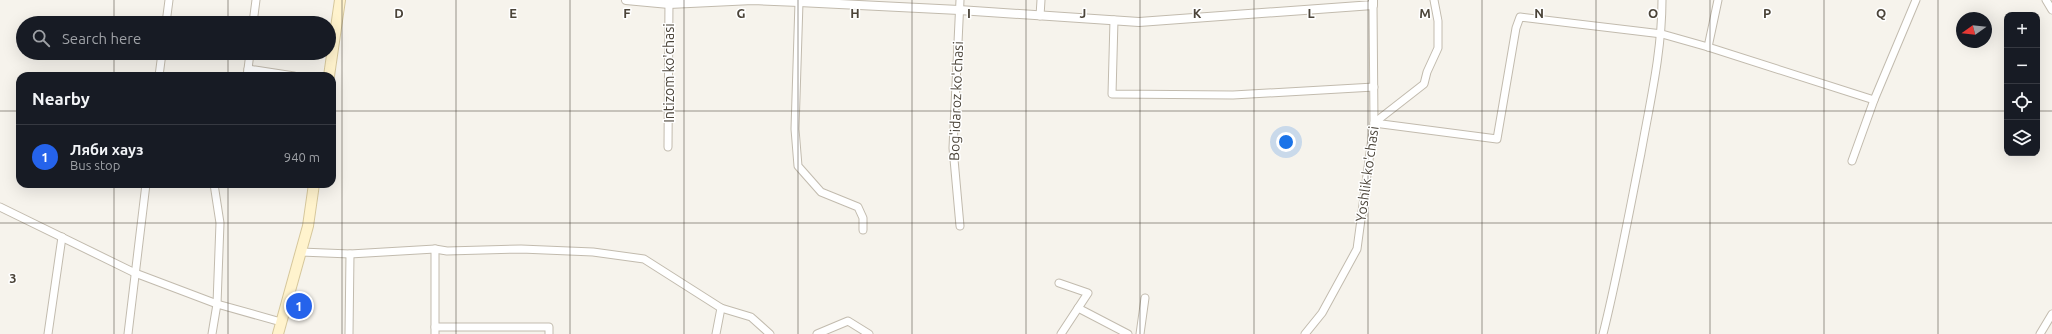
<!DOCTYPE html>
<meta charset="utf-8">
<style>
:root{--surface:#171b24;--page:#242831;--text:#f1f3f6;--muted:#9ea1a6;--line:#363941;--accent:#2563eb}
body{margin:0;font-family:Ubuntu,sans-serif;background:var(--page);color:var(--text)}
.controls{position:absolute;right:12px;top:12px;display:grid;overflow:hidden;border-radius:8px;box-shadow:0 4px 16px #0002}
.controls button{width:36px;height:36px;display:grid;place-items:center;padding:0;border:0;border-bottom:1px solid var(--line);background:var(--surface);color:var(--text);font:20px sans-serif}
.compass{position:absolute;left:1956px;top:12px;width:36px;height:36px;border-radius:50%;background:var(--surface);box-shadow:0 4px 16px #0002;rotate:255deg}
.you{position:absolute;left:1286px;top:142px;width:14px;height:14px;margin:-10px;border:3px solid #fff;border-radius:50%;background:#1a73e8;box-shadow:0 0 0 6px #1a73e833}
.badge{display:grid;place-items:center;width:26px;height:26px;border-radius:50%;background:var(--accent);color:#fff;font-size:13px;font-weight:700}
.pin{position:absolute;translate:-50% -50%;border:2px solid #fff;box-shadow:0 1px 4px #0006}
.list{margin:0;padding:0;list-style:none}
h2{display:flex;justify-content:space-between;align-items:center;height:52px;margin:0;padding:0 16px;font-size:17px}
h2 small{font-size:13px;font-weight:400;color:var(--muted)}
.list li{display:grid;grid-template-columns:26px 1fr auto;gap:12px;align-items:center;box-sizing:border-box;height:64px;padding:0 16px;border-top:1px solid var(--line)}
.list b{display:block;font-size:15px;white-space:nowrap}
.list p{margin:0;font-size:13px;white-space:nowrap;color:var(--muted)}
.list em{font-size:13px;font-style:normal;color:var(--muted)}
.icon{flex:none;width:22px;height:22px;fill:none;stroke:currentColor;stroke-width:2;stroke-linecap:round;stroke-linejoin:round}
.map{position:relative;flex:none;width:2052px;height:334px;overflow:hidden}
.search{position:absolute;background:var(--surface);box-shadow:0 4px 16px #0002;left:16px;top:16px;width:320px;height:44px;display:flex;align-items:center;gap:10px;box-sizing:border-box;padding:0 14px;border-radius:22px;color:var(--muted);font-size:15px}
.panel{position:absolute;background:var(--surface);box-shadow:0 4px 16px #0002;left:16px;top:72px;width:320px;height:116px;border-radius:12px}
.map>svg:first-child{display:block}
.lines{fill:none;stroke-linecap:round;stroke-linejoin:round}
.minor-casing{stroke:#c2bbae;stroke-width:9}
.tertiary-casing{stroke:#c2bbae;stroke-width:10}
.secondary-casing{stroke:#d6c79b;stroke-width:12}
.minor{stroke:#fff;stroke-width:7}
.tertiary{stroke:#fff;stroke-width:8}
.secondary{stroke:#fff3cd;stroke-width:10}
.grid{fill:none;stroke:#4b4439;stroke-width:1;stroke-opacity:0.55}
.labels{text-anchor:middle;stroke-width:3;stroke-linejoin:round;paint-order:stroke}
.street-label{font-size:14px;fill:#4b4439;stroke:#fff}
.grid-label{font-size:13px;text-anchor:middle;font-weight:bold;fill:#4b4439;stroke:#fff;stroke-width:3;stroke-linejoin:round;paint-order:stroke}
</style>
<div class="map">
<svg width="2052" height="334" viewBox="0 0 2052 334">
<rect width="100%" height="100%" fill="#f6f3ec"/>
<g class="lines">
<g class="minor-casing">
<g id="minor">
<path d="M960 0 953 148 960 226"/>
<path d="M1434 0 1438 21V48L1427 72 1424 84 1374 123 1497 139 1516 28 1520 17 1662 34 1708 47 1874 100"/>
<path d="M2046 0 2052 10"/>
<path d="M799 2 795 129 798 166 821 192 858 207 863 218V230"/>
<path d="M1040 16 1041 0"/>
<path d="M1114 20 1112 94 1233 95 1374 87"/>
<path d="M166 23 169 0"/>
<path d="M253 23 256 0"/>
<path d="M1708 47 1718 0"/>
<path d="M248 69 250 53"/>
<path d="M159 76 162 53"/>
<path d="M247 76 248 69 294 76"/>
<path d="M668 147 669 0"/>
<path d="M1852 161 1874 100 1916 0"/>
<path d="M0 207 135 273 217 304 281 322"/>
<path d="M435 249V334"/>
<path d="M301 252 350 254 435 249 447 251 521 249 593 252 644 259 721 308 751 317 770 334"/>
<path d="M1059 283 1088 293 1061 334"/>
<path d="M1078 308 1128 334"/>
<path d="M435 327H549V334"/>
<path d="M48 334 62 237"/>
<path d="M128 334 146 184"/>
<path d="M212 334 217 304 220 223 214 184"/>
<path d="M349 334 350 254"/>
<path d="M716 334 721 308"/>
<path d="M817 334 848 321 869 334"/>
<path d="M1140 334 1145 298"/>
<path d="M1305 334 1322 313 1357 249 1374 123 1373 5"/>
<path d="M1603 334C1618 274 1629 213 1641 153 1650 102 1662 52 1662 0"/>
<path d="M2040 334 2052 314"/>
</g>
</g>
<g class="tertiary-casing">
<path id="tertiary" d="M626 0 669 4 753 0 799 2 959 10 1139 22 1373 5V0"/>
</g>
<g class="secondary-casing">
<g id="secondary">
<path d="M329 76 340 0"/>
<path d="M278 334 308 226 314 184"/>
</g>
</g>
<use href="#minor" class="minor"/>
<use href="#tertiary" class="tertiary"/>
<use href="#secondary" class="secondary"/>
</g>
<path class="grid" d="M114 0V23M228 0V23M342 0V334M456 0V334M570 0V334M684 0V334M798 0V334M912 0V334M1026 0V334M1140 0V334M1254 0V334M1368 0V334M1482 0V334M1596 0V334M1710 0V334M1824 0V334M1938 0V334M114 53V76M228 53V76M0 111H20M332 111H2007M2037 111H2052M114 184V334M228 184V334M0 223H2052"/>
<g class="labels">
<g class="street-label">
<text transform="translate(669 73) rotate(-90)" y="5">Intizom ko'chasi</text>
<text transform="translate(956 101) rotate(-88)" y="5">Bog'idaroz ko'chasi</text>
<text transform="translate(1367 174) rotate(-82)" y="5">Yoshlik ko'chasi</text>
</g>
</g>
<g class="grid-label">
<text x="399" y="18">D</text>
<text x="513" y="18">E</text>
<text x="627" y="18">F</text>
<text x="741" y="18">G</text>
<text x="855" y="18">H</text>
<text x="969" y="18">I</text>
<text x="1083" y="18">J</text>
<text x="1197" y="18">K</text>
<text x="1311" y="18">L</text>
<text x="1425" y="18">M</text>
<text x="1539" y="18">N</text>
<text x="1653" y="18">O</text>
<text x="1767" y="18">P</text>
<text x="1881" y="18">Q</text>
<text x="13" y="283">3</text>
</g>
</svg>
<div class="controls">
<button>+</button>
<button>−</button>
<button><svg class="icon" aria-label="locate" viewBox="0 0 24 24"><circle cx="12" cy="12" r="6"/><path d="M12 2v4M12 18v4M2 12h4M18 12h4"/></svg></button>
<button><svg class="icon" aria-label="layers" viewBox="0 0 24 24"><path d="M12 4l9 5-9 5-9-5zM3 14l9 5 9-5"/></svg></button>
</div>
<svg class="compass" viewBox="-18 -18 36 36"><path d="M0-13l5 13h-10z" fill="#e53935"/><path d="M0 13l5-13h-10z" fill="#9ea1a6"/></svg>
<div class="you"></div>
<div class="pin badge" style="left:299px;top:306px">1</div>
<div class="search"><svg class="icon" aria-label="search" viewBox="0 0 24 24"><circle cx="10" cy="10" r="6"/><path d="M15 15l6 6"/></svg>Search here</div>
<section class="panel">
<h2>Nearby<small></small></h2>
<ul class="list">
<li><span class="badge">1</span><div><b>Ляби хауз</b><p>Bus stop</p></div><em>940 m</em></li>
</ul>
</section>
</div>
